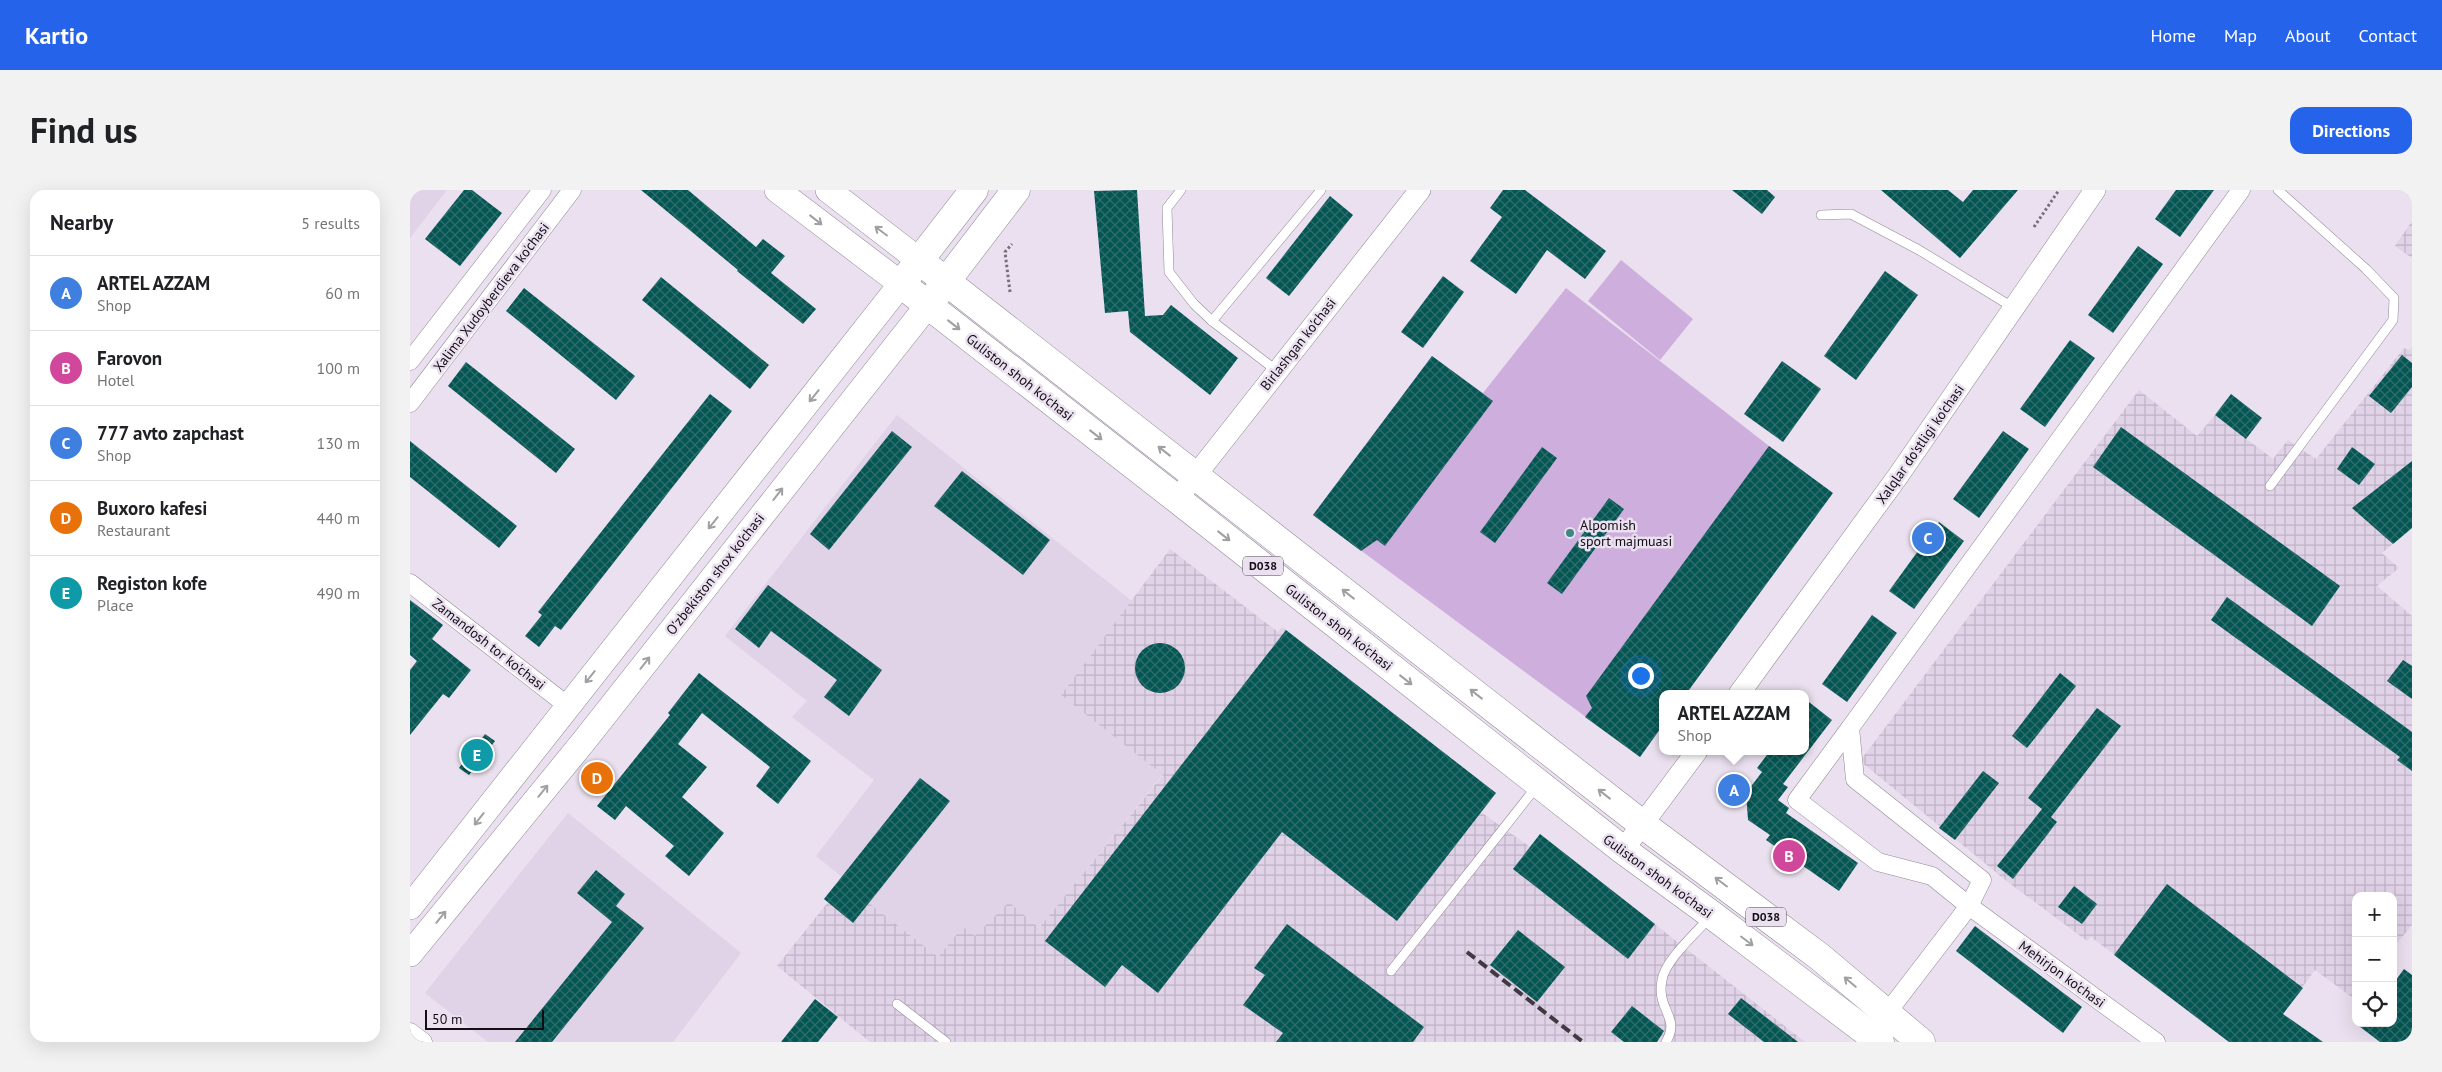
<!DOCTYPE html>
<meta charset="utf-8">
<style>
:root{--surface:#fff;--page:#f2f2f2;--text:#202124;--muted:#757577;--line:#e0e0e0;--accent:#2563eb}
body{margin:0;font-family:"PT Sans",sans-serif;background:var(--page);color:var(--text)}
.controls{position:absolute;right:15px;bottom:15px;display:grid;overflow:hidden;border-radius:10px;box-shadow:0 5px 20px #0002}
.controls button{width:45px;height:45px;display:grid;place-items:center;padding:0;border:0;border-bottom:1px solid var(--line);background:var(--surface);color:var(--text);font:25px sans-serif}
.scale{position:absolute;left:15px;bottom:12px;width:119px;box-sizing:border-box;padding-left:5px;border:2px solid #120e13;border-top:0;font-size:14px;line-height:18px;white-space:nowrap;color:#120e13;-webkit-text-stroke:4px #eae0ef;paint-order:stroke}
.you{position:absolute;left:1230px;top:485px;width:18px;height:18px;margin:-12px;border:4px solid #fff;border-radius:50%;background:#1a73e8;box-shadow:0 0 0 8px #1a73e833}
.badge{display:grid;place-items:center;width:32px;height:32px;border-radius:50%;background:var(--accent);color:#fff;font-size:16px;font-weight:700}
.pin{position:absolute;translate:-50% -50%;border:2px solid #fff;box-shadow:0 1px 5px #0006}
.popup{position:absolute;left:1249px;top:500px;width:150px;height:65px;box-sizing:border-box;display:grid;place-content:center;border-radius:10px;background:var(--surface);filter:drop-shadow(0 1px 4px #0005);font-size:16px;white-space:nowrap;color:var(--muted)}
.popup b{font-size:19px;color:var(--text)}
.popup::after{content:'';position:absolute;left:50%;top:100%;margin-left:-10px;border:10px solid transparent;border-top-color:var(--surface)}
.list{margin:0;padding:0;list-style:none}
h2{display:flex;justify-content:space-between;align-items:center;height:65px;margin:0;padding:0 20px;font-size:21px}
h2 small{font-size:16px;font-weight:400;color:var(--muted)}
.list li{display:grid;grid-template-columns:32px 1fr auto;gap:15px;align-items:center;box-sizing:border-box;height:75px;padding:0 20px;border-top:1px solid var(--line)}
.list b{display:block;font-size:19px;white-space:nowrap}
.list p{margin:0;font-size:16px;white-space:nowrap;color:var(--muted)}
.list em{font-size:16px;font-style:normal;color:var(--muted)}
.icon{flex:none;width:28px;height:28px;fill:none;stroke:currentColor;stroke-width:2;stroke-linecap:round;stroke-linejoin:round}
.map{position:relative;flex:none;width:2002px;height:852px;overflow:hidden;border-radius:15px}
header{display:flex;align-items:center;gap:30px;box-sizing:border-box;height:70px;padding:0 25px;background:var(--accent);color:#fff}
header strong{font-size:24px}
nav{display:flex;gap:28px;margin-inline-start:auto;font-size:18px}
.intro{display:flex;align-items:center;justify-content:space-between;box-sizing:border-box;height:120px;padding:0 30px}
h1{margin:0;font-size:35px}
.button{padding:12px 22px;border-radius:15px;background:var(--accent);color:#fff;font-size:18px;font-weight:700}
main{display:flex;gap:30px;padding:0 30px}
aside{flex:1;background:var(--surface);border-radius:15px;box-shadow:0 5px 20px #0002}
.map>svg:first-child{display:block}
.built{fill:#e0d2e7}
.industrial{fill:url(#industrial-grid)}
.green{fill:#cdaedc}
.building{fill:url(#building-cross-hatch)}
.lines{fill:none;stroke-linecap:round;stroke-linejoin:round}
.service-casing{stroke:#918896;stroke-width:10}
.minor-casing{stroke:#918896;stroke-width:19}
.tertiary-casing{stroke:#918896;stroke-width:22}
.secondary-casing{stroke:#918896;stroke-width:26}
.primary-casing{stroke:#918896;stroke-width:29}
.path{stroke:#766f79;stroke-width:3;stroke-dasharray:2.5 2.5;stroke-linecap:butt}
.service{stroke:#fff;stroke-width:9}
.minor{stroke:#fff;stroke-width:18}
.tertiary{stroke:#fff;stroke-width:21}
.secondary{stroke:#fff;stroke-width:25}
.primary{stroke:#fff;stroke-width:28}
.rail{stroke:#3f3a41;stroke-width:4;stroke-dasharray:10 5;stroke-linecap:butt}
.oneway{stroke:#a09fa1}
.poi-dot{fill:#3f8783;stroke:#eae0ef;stroke-width:2}
.labels{text-anchor:middle;stroke-width:5;stroke-linejoin:round;paint-order:stroke}
.shield{fill:#eae0ef;stroke:#534d55;stroke-width:1}
.shield-label{font-size:12px;font-weight:bold;fill:#120e13}
.street-label{font-size:14px;fill:#120e13;stroke:#eae0ef}
.poi-label{font-size:14px;fill:#120e13;stroke:#eae0ef;text-anchor:start}
</style>
<header>
<strong>Kartio</strong>
<nav><a>Home</a><a>Map</a><a>About</a><a>Contact</a></nav>
</header>
<div class="intro"><h1>Find us</h1><a class="button">Directions</a></div>
<main>
<aside>
<h2>Nearby<small>5 results</small></h2>
<ul class="list">
<li><span class="badge" style="background:#3f7fe0">A</span><div><b>ARTEL AZZAM</b><p>Shop</p></div><em>60 m</em></li>
<li><span class="badge" style="background:#d1479c">B</span><div><b>Farovon</b><p>Hotel</p></div><em>100 m</em></li>
<li><span class="badge" style="background:#3f7fe0">C</span><div><b>777 avto zapchast</b><p>Shop</p></div><em>130 m</em></li>
<li><span class="badge" style="background:#e8710a">D</span><div><b>Buxoro kafesi</b><p>Restaurant</p></div><em>440 m</em></li>
<li><span class="badge" style="background:#0f9aa8">E</span><div><b>Registon kofe</b><p>Place</p></div><em>490 m</em></li>
</ul>
</aside>
<div class="map">
<svg width="2002" height="852" viewBox="0 0 2002 852">
<defs>
<pattern id="industrial-grid" width="8" height="8" patternUnits="userSpaceOnUse" patternTransform="scale(1.25)"><rect width="8" height="8" fill="#e0d2e7"/><path d="M0 4h8M4 0v8" fill="none" stroke="#bfb3c5"/></pattern>
<pattern id="building-cross-hatch" width="8" height="8" patternUnits="userSpaceOnUse" patternTransform="scale(1.25)"><rect width="8" height="8" fill="#035653"/><path d="M0 0l8 8M0 8l8-8" fill="none" stroke="#306e6c"/></pattern>
</defs>
<rect width="100%" height="100%" fill="#eae0ef"/>
<g class="built">
<path d="M0 0H37L0 48Z"/>
<path d="M487 225 722 411 651 505 753 584 629 738 599 712 565 747 553 738 528 767 459 713 443 733 414 709 432 687 406 666 464 590 382 527 397 511 315 446Z"/>
<path d="M158 623 331 763 263 852H78L15 803Z"/>
</g>
<g class="industrial">
<path d="M2002 31V68L1985 56Z"/>
<path d="M2002 157V338L1972 363 1989 378 1967 396 2002 426V735L1983 758V706H1946V804L1943 808 1905 780 1852 852H1819L1681 747 1677 751 1599 693 1450 571 1729 200 1787 246 1805 225 1863 269 1878 250 1906 269 1994 158 2000 160Z"/>
<path d="M760 359 868 442 872 437 1086 603 1071 622 1120 657 1130 644 1395 852H460L367 776 418 712 443 733 459 713 528 767 553 737 565 746 599 712 629 738 753 585 651 505Z"/>
</g>
<g class="green">
<path d="M1211 70 1283 129 1250 170 1178 111Z"/>
<path d="M1156 98 1359 256 1253 504V535L1230 567 903 325 1022 166 1073 203Z"/>
</g>
<g class="building">
<path d="M54 0H62L92 23 50 76 15 49Z"/>
<path d="M231 0H278L346 57 353 49 375 66 361 83 406 119 393 134 327 81 328 80Z"/>
<path d="M727 0 735 126 753 125 761 115 828 168 800 205 720 142 718 121 695 123 684 1Z"/>
<path d="M1093 0H1115L1196 61 1175 89 1137 60 1106 104 1060 71 1092 27 1080 18Z"/>
<path d="M1322 0H1357L1365 7 1352 24Z"/>
<path d="M1471 0H1538L1553 12 1563 0H1608L1550 68Z"/>
<path d="M1766 0H1804L1770 47 1745 29Z"/>
<path d="M920 6 943 25 879 106 856 88Z"/>
<path d="M1728 56 1753 74 1703 143 1678 125Z"/>
<path d="M1475 81 1508 105 1446 190 1414 166Z"/>
<path d="M1033 86 1054 102 1013 158 991 142Z"/>
<path d="M251 87 359 175 340 199 232 110Z"/>
<path d="M114 98 225 186 206 210 96 121Z"/>
<path d="M1660 150 1685 168 1635 237 1610 219Z"/>
<path d="M1992 165 2002 173V197L1981 223 1959 206Z"/>
<path d="M1022 166 1083 211 975 356 967 350 951 361 903 325Z"/>
<path d="M1372 171 1411 199 1373 252 1334 224Z"/>
<path d="M56 172 165 259 146 283 38 196Z"/>
<path d="M300 204 322 221 151 440 145 436 129 457 115 446 132 425 128 422Z"/>
<path d="M1821 204 1852 228 1836 249 1805 225Z"/>
<path d="M1711 237 1930 396 1902 436 1683 277Z"/>
<path d="M482 241 502 257 419 360 400 344Z"/>
<path d="M1593 241 1619 259 1569 328 1543 309Z"/>
<path d="M0 251 107 336 89 358 0 287Z"/>
<path d="M1359 256 1423 303 1276 504H1253V535L1230 567 1175 527 1182 518 1176 506Z"/>
<path d="M1132 257 1147 268 1085 353 1070 342Z"/>
<path d="M1942 257 1965 274 1949 295 1927 279Z"/>
<path d="M2002 271V338L1983 354 1942 318Z"/>
<path d="M552 281 640 350 613 385 524 316Z"/>
<path d="M1199 308 1214 319 1152 404 1137 393Z"/>
<path d="M1529 332 1554 351 1504 419 1479 401Z"/>
<path d="M358 395 472 480 439 526 414 507 427 490 361 441 349 458 325 439Z"/>
<path d="M1817 407 2002 542V581L1987 570 1990 567 1801 430Z"/>
<path d="M0 410 33 435 22 449 61 480 39 508 33 504 0 545V480L7 471 0 465Z"/>
<path d="M1462 425 1487 443 1437 512 1412 494Z"/>
<path d="M876 440 1086 603 987 731 872 642 748 803 712 775 695 797 635 751Z"/>
<circle cx="750" cy="478" r="25"/>
<path d="M1993 470 2002 476V509L1977 491Z"/>
<path d="M289 483 401 571 368 614 346 596 360 577 292 523 268 554 297 577 272 607 314 643 279 686 255 666 264 656 216 616 205 630 187 616 260 525 258 523Z"/>
<path d="M1650 483 1666 496 1617 558 1602 546Z"/>
<path d="M1395 509 1422 530 1373 594 1378 597 1368 610 1379 618 1376 623 1448 673 1429 701 1356 650 1360 645 1338 630 1336 603 1352 582 1347 578 1360 561H1395Z"/>
<path d="M1687 518 1711 536 1641 627 1647 632 1603 689 1587 676 1632 619 1618 608Z"/>
<path d="M75 544 85 551 59 585 49 578Z"/>
<path d="M1573 581 1589 593 1545 650 1529 638Z"/>
<path d="M510 588 540 611 443 733 414 709Z"/>
<path d="M1130 644 1245 734 1218 769 1103 679Z"/>
<path d="M186 680 215 704 206 716 234 738 142 852H105L202 732 167 703Z"/>
<path d="M1757 694 1893 798 1873 824 1913 852H1819L1704 765Z"/>
<path d="M1664 696 1687 714 1672 734 1648 717Z"/>
<path d="M877 734 1014 837 1003 852H866L873 843 833 815 855 785 844 778Z"/>
<path d="M1565 736 1672 817 1653 843 1546 761Z"/>
<path d="M1108 740 1155 777 1127 812 1080 775Z"/>
<path d="M1994 779 2002 785V845L1997 852H1970L1945 833H1983V794Z"/>
<path d="M1331 808 1388 852H1354L1318 824Z"/>
<path d="M405 809 428 827 408 852H371Z"/>
<path d="M1222 816 1254 841 1247 852H1214L1201 842Z"/>
</g>
<g class="lines">
<g class="service-casing">
<g id="service">
<path d="M771 0 757 18 759 82 784 114 802 131 867 181"/>
<path d="M1411 25 1441 24 1509 60 1604 118"/>
<path d="M802 131 911 0"/>
<path d="M1860 296 1983 130 1984 108 1956 79 1868 0"/>
<path d="M981 781 1127 596"/>
<path d="M487 814 536 852"/>
<path d="M1256 852C1271 827 1246 820 1252 790 1255 770 1287 742 1301 726"/>
</g>
</g>
<g class="minor-casing">
<g id="minor">
<path d="M0 171 132 0"/>
<path d="M0 213 162 0"/>
<path d="M0 393 158 516"/>
<path d="M1440 538 1387 610 1468 672 1522 686 1559 716 1746 852"/>
<path d="M1477 823 1559 716 1572 690 1445 589 1440 538 1831 0"/>
<path d="M0 842 13 852"/>
</g>
</g>
<g class="tertiary-casing">
<g id="tertiary">
<path d="M767 309 1010 0"/>
<path d="M1329 504 1488 286 1685 0"/>
<path d="M1213 660 1287 561"/>
</g>
</g>
<g class="secondary-casing">
<g id="secondary">
<path d="M418 0 510 71"/>
<path d="M0 717 491 94 367 0"/>
<path d="M0 764 174 551 518 115"/>
</g>
</g>
<g class="primary-casing">
<g id="primary">
<path d="M564 0 491 94 767 309 1213 660 1302 725 1470 852"/>
<path d="M510 71 1232 634 1410 767 1511 852"/>
<path d="M525 106 606 0"/>
</g>
</g>
<g class="path">
<path d="M1624 37 1649 0"/>
<path d="M600 102 595 62 602 54"/>
</g>
<use href="#service" class="service"/>
<use href="#minor" class="minor"/>
<use href="#tertiary" class="tertiary"/>
<use href="#secondary" class="secondary"/>
<use href="#primary" class="primary"/>
<path class="rail" d="M1057 762 1173 852"/>
</g>
<defs><path id="oneway-shaft" d="M-6 0H5M1.5-3L5.5 0L1.5 3" fill="none" stroke-width="1.6" stroke-linecap="round" stroke-linejoin="round" transform="scale(1.25)"/></defs>
<g class="oneway">
<use href="#oneway-shaft" transform="translate(406 30) rotate(38)"/>
<use href="#oneway-shaft" transform="translate(471 41) rotate(-143)"/>
<use href="#oneway-shaft" transform="translate(544 135) rotate(38)"/>
<use href="#oneway-shaft" transform="translate(404 206) rotate(129)"/>
<use href="#oneway-shaft" transform="translate(686 245) rotate(38)"/>
<use href="#oneway-shaft" transform="translate(754 261) rotate(-142)"/>
<use href="#oneway-shaft" transform="translate(368 304) rotate(-52)"/>
<use href="#oneway-shaft" transform="translate(303 333) rotate(129)"/>
<use href="#oneway-shaft" transform="translate(814 346) rotate(38)"/>
<use href="#oneway-shaft" transform="translate(938 404) rotate(-142)"/>
<use href="#oneway-shaft" transform="translate(235 473) rotate(-52)"/>
<use href="#oneway-shaft" transform="translate(180 487) rotate(129)"/>
<use href="#oneway-shaft" transform="translate(996 490) rotate(38)"/>
<use href="#oneway-shaft" transform="translate(1066 504) rotate(-142)"/>
<use href="#oneway-shaft" transform="translate(133 601) rotate(-51)"/>
<use href="#oneway-shaft" transform="translate(1194 604) rotate(-142)"/>
<use href="#oneway-shaft" transform="translate(69 629) rotate(128)"/>
<use href="#oneway-shaft" transform="translate(1311 692) rotate(-143)"/>
<use href="#oneway-shaft" transform="translate(31 727) rotate(-51)"/>
<use href="#oneway-shaft" transform="translate(1337 751) rotate(37)"/>
<use href="#oneway-shaft" transform="translate(1440 792) rotate(-140)"/>
</g>
<circle class="poi-dot" cx="1160" cy="343" r="5"/>
<g class="labels">
<g class="shield">
<rect x="833" y="366.5" width="40" height="19" rx="4"/>
<rect x="1336" y="717.5" width="40" height="19" rx="4"/>
</g>
<g class="shield-label">
<text x="853" y="380">D038</text>
<text x="1356" y="731">D038</text>
</g>
<g class="street-label">
<text transform="translate(81 107) rotate(-53)" y="5">Xalima Xudoyberdieva ko'chasi</text>
<text transform="translate(888 154) rotate(-52)" y="5">Birlashgan ko'chasi</text>
<text transform="translate(610 187) rotate(38)" y="5">Guliston shoh ko'chasi</text>
<text transform="translate(1510 254) rotate(-55)" y="5">Xalqlar do'stligi ko'chasi</text>
<text transform="translate(305 384) rotate(-52)" y="5">O'zbekiston shox ko'chasi</text>
<text transform="translate(929 437) rotate(38)" y="5">Guliston shoh ko'chasi</text>
<text transform="translate(79 454) rotate(38)" y="5">Zamandosh tor ko'chasi</text>
<text transform="translate(1248 686) rotate(36)" y="5">Guliston shoh ko'chasi</text>
<text transform="translate(1652 784) rotate(36)" y="5">Mehirjon ko'chasi</text>
</g>
<g class="poi-label">
<text x="1170" y="340">Alpomish<tspan x="1170" dy="16">sport majmuasi</tspan></text>
</g>
</g>
</svg>
<div class="controls">
<button>+</button>
<button>−</button>
<button><svg class="icon" aria-label="locate" viewBox="0 0 24 24"><circle cx="12" cy="12" r="6"/><path d="M12 2v4M12 18v4M2 12h4M18 12h4"/></svg></button>
</div>
<div class="scale">50 m</div>
<div class="you"></div>
<div class="pin badge" style="left:1324px;top:600px;background:#3f7fe0">A</div>
<div class="popup"><b>ARTEL AZZAM</b>Shop</div>
<div class="pin badge" style="left:1379px;top:666px;background:#d1479c">B</div>
<div class="pin badge" style="left:1518px;top:348px;background:#3f7fe0">C</div>
<div class="pin badge" style="left:187px;top:588px;background:#e8710a">D</div>
<div class="pin badge" style="left:67px;top:565px;background:#0f9aa8">E</div>
</div>
</main>
